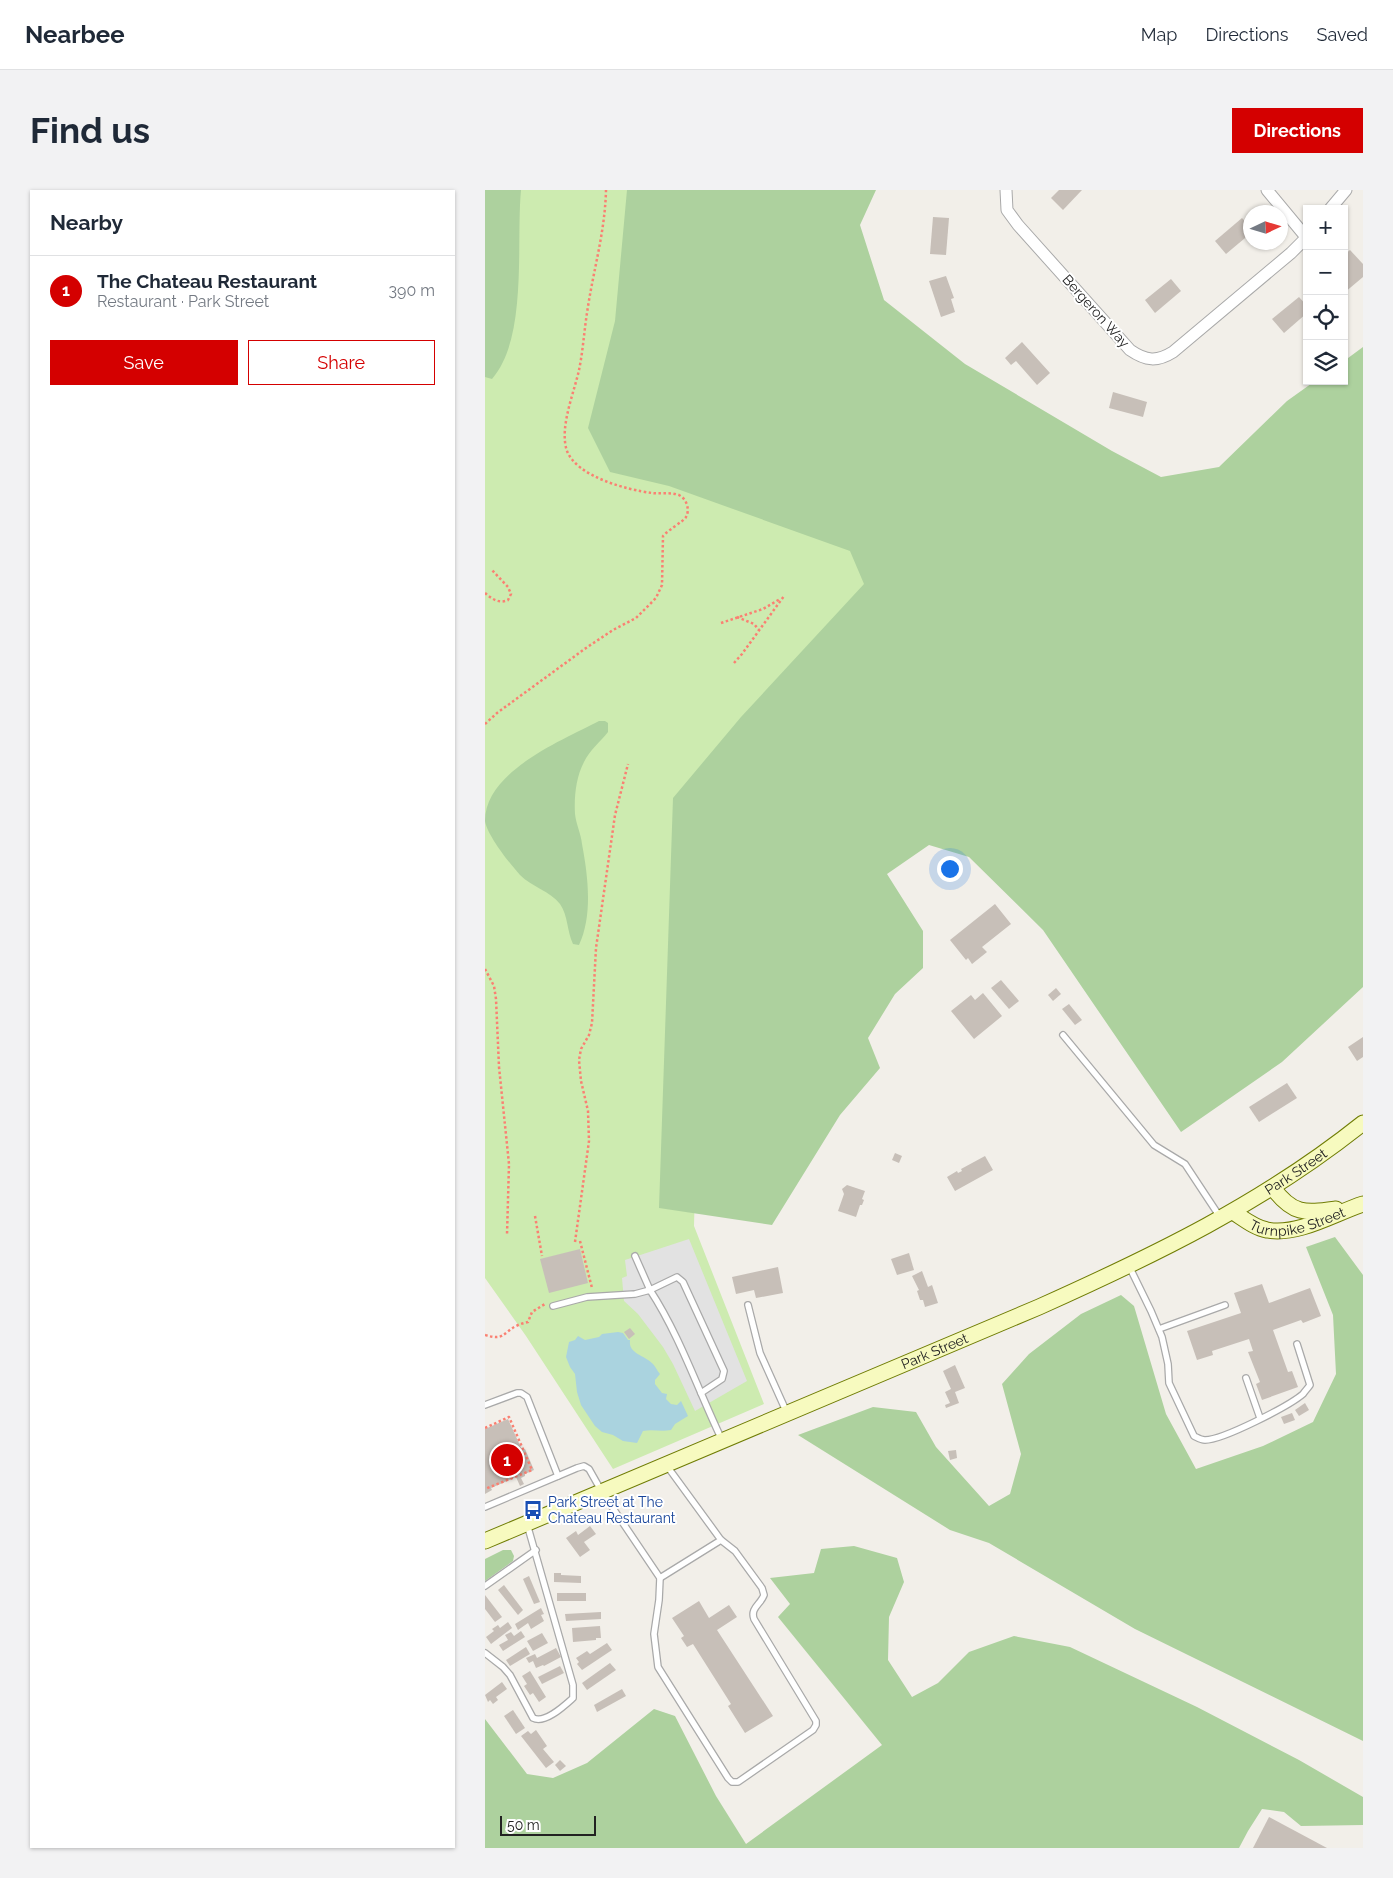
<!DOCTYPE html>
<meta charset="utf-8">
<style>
:root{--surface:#fff;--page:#f2f2f3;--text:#1f2937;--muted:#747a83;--line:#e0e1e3;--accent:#d40000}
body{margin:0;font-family:Raleway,sans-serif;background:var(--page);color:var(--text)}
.controls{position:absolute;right:15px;top:15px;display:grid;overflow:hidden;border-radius:0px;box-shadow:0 1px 4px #0004}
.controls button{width:45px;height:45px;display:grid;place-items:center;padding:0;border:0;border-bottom:1px solid var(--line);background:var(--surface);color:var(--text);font:25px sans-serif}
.compass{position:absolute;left:758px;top:15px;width:45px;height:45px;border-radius:50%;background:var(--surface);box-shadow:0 1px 4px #0004;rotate:86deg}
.scale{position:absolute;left:15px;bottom:12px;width:96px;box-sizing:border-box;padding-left:5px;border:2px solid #222;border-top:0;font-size:14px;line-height:18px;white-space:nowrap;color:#222;-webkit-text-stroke:4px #fff;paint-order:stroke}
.you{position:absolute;left:464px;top:678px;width:18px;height:18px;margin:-12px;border:4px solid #fff;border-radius:50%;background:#1a73e8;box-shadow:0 0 0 8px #1a73e833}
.badge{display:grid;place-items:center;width:32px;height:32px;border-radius:50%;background:var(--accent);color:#fff;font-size:16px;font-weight:700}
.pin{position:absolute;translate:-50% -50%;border:2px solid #fff;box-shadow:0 1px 5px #0006}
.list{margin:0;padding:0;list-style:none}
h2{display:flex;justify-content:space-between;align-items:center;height:65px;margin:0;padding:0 20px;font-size:21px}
h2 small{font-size:16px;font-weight:400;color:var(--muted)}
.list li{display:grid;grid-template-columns:32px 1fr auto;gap:15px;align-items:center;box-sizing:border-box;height:70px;padding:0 20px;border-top:1px solid var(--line)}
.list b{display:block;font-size:19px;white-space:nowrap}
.list p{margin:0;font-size:16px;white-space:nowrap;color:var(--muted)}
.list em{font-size:16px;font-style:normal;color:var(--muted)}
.actions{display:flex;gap:10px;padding:15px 20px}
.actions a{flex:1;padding:11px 0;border:1px solid var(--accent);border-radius:0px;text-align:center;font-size:18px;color:var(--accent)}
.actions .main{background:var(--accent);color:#fff}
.icon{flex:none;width:28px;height:28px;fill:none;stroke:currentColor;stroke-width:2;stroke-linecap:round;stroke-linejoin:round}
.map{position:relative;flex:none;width:878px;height:1658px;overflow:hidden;border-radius:0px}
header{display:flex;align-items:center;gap:30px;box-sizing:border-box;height:70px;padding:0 25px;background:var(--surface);border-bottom:1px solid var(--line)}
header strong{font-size:24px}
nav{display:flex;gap:28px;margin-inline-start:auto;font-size:18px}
.intro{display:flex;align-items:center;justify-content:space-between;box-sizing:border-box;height:120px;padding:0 30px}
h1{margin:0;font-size:35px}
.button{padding:12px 22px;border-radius:0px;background:var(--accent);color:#fff;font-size:18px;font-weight:700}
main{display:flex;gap:30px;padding:0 30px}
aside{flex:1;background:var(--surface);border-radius:0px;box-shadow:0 1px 4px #0004}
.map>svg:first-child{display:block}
.grass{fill:#cdebb0}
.forest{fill:#add19e}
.parking{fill:#e2e2e2}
.water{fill:#aad3df}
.building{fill:#c7bfb8}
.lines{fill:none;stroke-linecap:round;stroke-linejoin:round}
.lane-casing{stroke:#a9a9a9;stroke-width:8}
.street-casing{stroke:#a9a9a9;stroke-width:13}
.secondary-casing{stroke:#707d05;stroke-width:17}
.path{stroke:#fa8072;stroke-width:2.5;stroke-dasharray:2.5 2.5;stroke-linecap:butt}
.lane{stroke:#fff;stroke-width:5.5}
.street{stroke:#fff;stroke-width:11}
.secondary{stroke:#f7fabf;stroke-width:15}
.labels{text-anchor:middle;stroke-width:4;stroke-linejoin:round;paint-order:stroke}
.street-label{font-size:14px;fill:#222;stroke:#fff}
.transit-label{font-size:14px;fill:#164399;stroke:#fff;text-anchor:start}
</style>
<header>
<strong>Nearbee</strong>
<nav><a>Map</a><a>Directions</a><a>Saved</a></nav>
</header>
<div class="intro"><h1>Find us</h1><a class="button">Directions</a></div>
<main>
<aside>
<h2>Nearby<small></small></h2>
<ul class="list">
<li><span class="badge">1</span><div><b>The Chateau Restaurant</b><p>Restaurant · Park Street</p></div><em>390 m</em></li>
</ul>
<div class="actions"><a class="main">Save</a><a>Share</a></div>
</aside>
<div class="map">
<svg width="878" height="1658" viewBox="0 0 878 1658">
<rect width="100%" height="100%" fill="#f2efe9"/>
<path class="grass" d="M0 0H160L381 357 411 396 216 763 209 1036 279 1214 128 1279 41 1146 0 1088Z"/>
<g class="forest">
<path d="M0 0H36C31 53 43 148 7 189L0 187Z"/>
<path d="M142 0H391L375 35 399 110 480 174 627 261 676 287 734 277 802 211 830 191H859V171L878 157V797L797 872 696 942 558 740 484 667 444 655 402 684 438 741V778L410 804 383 848 395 878 355 925 287 1035 174 1018 188 608 256 527 379 394 365 361 184 296 125 282 103 238 130 131Z"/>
<path d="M114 531H120L123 533V542C116 551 104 561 99 572 91 587 89 607 90 624 91 634 96 644 97 654 103 686 108 725 94 755L88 754C82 742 83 725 75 714 65 701 47 697 35 685 25 674 2 645 0 631 0 581 78 550 114 531Z"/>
<path d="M850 1047 878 1085V1551L650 1439 504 1353 465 1340 313 1245 388 1217 431 1222 451 1257 504 1316 525 1304 536 1264 517 1194 544 1164 596 1124 636 1105 649 1116 681 1224 711 1279 778 1256 828 1232 851 1184 848 1125 821 1057Z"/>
<path d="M369 1356 412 1368 419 1392 404 1427 403 1470 427 1507 453 1493 484 1462 529 1446 585 1457 712 1517 814 1570 878 1607V1635L816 1636 799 1622 777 1619 763 1641 754 1658H0V1529L42 1584 68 1588 102 1573 169 1519 190 1526 231 1606 261 1654 397 1555 293 1427 305 1414 285 1388 329 1383 336 1359Z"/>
<path d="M18 1360H26L29 1366 28 1371 0 1391V1369Z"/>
</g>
<path class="parking" d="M204 1049 262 1191 210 1221 188 1174 178 1157 153 1124 139 1111 137 1088 142 1086 140 1070Z"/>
<path class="water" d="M133 1142 138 1143 143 1150H145C143 1164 160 1165 168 1174 171 1177 172 1181 175 1184L170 1190V1194L177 1203 182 1204 181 1209 186 1214 192 1215 196 1211 203 1226 190 1234 186 1240C176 1242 168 1239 158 1241L152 1253 138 1251 128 1245 117 1242 110 1236 96 1215 92 1202 90 1184 85 1177 81 1167 84 1152 90 1150 93 1146 100 1150 114 1147 117 1144Z"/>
<g class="building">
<path d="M574 0H597L578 20 566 8Z"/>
<path d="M448 27 464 28 461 65 445 64Z"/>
<path d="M757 28 766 38V43L741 64 730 51Z"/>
<path d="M865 60 878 74V87L859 103V65Z"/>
<path d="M461 86 469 108 466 109 470 122 456 127 444 91Z"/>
<path d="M686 89 696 101 670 123 660 110Z"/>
<path d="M814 107 822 116V123L799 143 787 129Z"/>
<path d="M537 152 565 183 552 195 531 171 526 175 520 168Z"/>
<path d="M628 202 662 212 658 227 624 218Z"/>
<path d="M510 714 526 734 497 757 502 762 487 774 483 768 481 770 465 750Z"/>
<path d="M516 790 534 811 524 819 506 798Z"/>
<path d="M571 798 576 804 568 811 563 805Z"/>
<path d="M498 803 517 826 489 849 466 821 486 805 490 810Z"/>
<path d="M584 814 597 830 590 835 577 819Z"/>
<path d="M878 847V867L872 871 863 857Z"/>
<path d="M802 893 812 908 774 932 764 917Z"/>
<path d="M410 963 417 966 414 973 407 970Z"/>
<path d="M500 966 508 980 470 1001 462 987 472 981 473 983 477 981 476 979Z"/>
<path d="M362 995 380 1001 377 1009 379 1010 377 1015H375L371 1027 353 1021 359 1004 357 999Z"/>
<path d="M95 1059 103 1093 64 1103 55 1069Z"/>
<path d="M424 1063 429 1080 412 1085 406 1069Z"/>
<path d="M293 1077 298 1103 271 1108 269 1100 251 1104 247 1087Z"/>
<path d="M437 1081 443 1097 447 1095 453 1113 440 1117 438 1110H435L432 1101 434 1100 427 1086Z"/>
<path d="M777 1094 784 1113 825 1098 836 1126 818 1133 816 1130 788 1140 803 1182 807 1181 813 1197 777 1210 771 1194 775 1192 763 1162 768 1161 764 1149 727 1161 728 1165 712 1170 702 1141 756 1123 749 1103Z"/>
<path d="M145 1138 150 1144 144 1149 139 1142Z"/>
<path d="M470 1175 480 1198 470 1202 474 1213 461 1218 460 1215 465 1213 460 1202 466 1199 458 1181Z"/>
<path d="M820 1213 824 1220 814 1226 810 1220Z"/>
<path d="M807 1223 810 1230 799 1234 796 1227Z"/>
<path d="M23 1229 37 1260 40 1259 49 1280 40 1284V1286L36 1288 39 1294 35 1296 31 1287 6 1298 7 1300 0 1304V1239Z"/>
<path d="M471 1260 472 1268 465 1270 463 1261Z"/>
<path d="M105 1336 111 1344 99 1352 105 1360 95 1367 81 1348 91 1341 93 1345Z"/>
<path d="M69 1383H76V1385L96 1386V1393L69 1392Z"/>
<path d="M44 1386 55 1412 49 1414 38 1389Z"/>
<path d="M19 1395 38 1420 33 1425 13 1400Z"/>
<rect x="72" y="1403" width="29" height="8"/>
<path d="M0 1405 17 1427 10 1432 0 1419Z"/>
<path d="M214 1411 224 1428 244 1415 252 1427 232 1440 288 1526 260 1543 243 1516 246 1514 208 1454 202 1457 196 1448 199 1446 187 1428Z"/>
<path d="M56 1418 59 1424 56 1425 59 1431 46 1439 43 1433 33 1440 30 1434Z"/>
<path d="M116 1422V1429L81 1431 80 1424Z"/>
<path d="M23 1432 27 1438 6 1454 1 1447 9 1441 7 1439 13 1435 15 1438Z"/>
<path d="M115 1436 116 1448H111V1450L88 1452 87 1438Z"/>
<path d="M36 1441 40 1447 18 1461 14 1455 23 1450 20 1445 26 1442 29 1446Z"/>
<path d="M57 1443 63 1453 48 1461 42 1451Z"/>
<path d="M122 1453 127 1460 97 1480 92 1474 94 1472 91 1468 102 1461 105 1464Z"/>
<path d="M41 1457 45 1464 25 1476 21 1470Z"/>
<path d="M71 1458 76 1467 59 1476 58 1475 51 1478 48 1471 44 1473 41 1468 50 1464 52 1468Z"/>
<path d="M125 1473 131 1480 102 1500 97 1493Z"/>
<path d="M75 1476 79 1483 57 1494 53 1487Z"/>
<path d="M45 1481 61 1507 54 1512 48 1503 45 1505 39 1496 42 1494 37 1486Z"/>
<path d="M17 1492 22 1499 11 1507 13 1510 8 1514 5 1510 3 1512 0 1505Z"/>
<path d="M137 1499 141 1506 112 1522 109 1515Z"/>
<path d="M28 1520 40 1538 31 1544 19 1526Z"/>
<path d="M51 1540 62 1556 58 1559 69 1572 61 1578 36 1546 43 1541 46 1544Z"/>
<path d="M75 1570 81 1576 75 1581 70 1575Z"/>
<path d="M784 1627 842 1658H768Z"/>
</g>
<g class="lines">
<g class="lane-casing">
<g id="lane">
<path d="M578 845 669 955 700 974 735 1027"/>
<path d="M150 1066 165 1100 192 1087 198 1092 239 1181 237 1189 216 1203"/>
<path d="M644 1076 666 1121 677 1147 683 1174 684 1193 709 1246C713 1248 716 1250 720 1250 738 1250 804 1216 818 1204 820 1201 823 1198 825 1195L812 1154"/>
<path d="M263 1115 275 1163 302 1223"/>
<path d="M68 1116 102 1107 150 1104 165 1100C195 1146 213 1200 237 1250"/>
<path d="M674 1139 740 1115"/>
<path d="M761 1188 775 1228"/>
<path d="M0 1215 32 1203H36L42 1207 73 1286"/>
<path d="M0 1317 92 1278 99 1276 104 1279 117 1302 175 1388 236 1350 182 1276"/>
<path d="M175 1388 174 1410 169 1444 173 1477 243 1588 247 1592H253L328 1540 331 1535V1531L269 1429C265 1418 276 1414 279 1405L277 1398 250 1361 236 1350"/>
<path d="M0 1396 51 1360"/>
<path d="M0 1463 18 1477 25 1485 48 1528C60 1534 79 1516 88 1508V1495L42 1334"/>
</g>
</g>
<g class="street-casing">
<g id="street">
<path d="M521 0 522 20 533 35 645 160C661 171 672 172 688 162L806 63 822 47"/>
<path d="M782 0 821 47"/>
<path d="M845 19 861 0"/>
</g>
</g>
<g class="secondary-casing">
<g id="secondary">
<path d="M788 998C808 1025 820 1023 851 1019"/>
<path id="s1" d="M748 1022C759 1029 770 1038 782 1040 813 1046 850 1023 878 1014"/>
<path id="s2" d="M0 1351 554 1117C670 1065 778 1013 878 933"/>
</g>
</g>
<g class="path">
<path d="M0 403C7 409 14 414 23 410L26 404 23 397 6 379"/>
<path d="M252 427 269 434 274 440"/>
<path d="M236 433 278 419 295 409"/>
<path d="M249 473 257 464 299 406"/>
<path d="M0 534 12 523 101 458 128 440 151 428 171 408 177 395 178 346C183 340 199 331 201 327 205 320 202 309 194 305 185 302 176 304 167 303 143 300 92 287 82 261 74 238 89 203 94 180 98 161 99 142 102 123 108 81 120 43 121 0"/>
<path d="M0 779 9 796 11 809 14 877 24 974 22 1045"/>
<path d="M50 1026 57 1066"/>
<path d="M95 1051 107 1098"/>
<path d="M90 1052 104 951 103 921 96 891 94 870 96 859 104 845 107 833 111 758 130 625 143 574"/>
<path d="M0 1145C19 1151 18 1143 31 1136 35 1134 39 1133 43 1132L47 1122 60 1114"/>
<path d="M0 1238 24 1227 47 1280 0 1299"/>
</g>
<use href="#lane" class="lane"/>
<use href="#street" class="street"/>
<use href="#secondary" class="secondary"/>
</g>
<defs>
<g id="bus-bare" transform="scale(1.5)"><path d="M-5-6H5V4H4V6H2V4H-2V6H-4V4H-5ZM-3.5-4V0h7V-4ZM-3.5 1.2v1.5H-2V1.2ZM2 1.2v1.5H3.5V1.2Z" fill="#1a4fb4" stroke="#fff" stroke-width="2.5" paint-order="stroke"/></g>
</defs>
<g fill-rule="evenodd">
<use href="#bus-bare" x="48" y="1320"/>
</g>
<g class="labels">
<g class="street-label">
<text transform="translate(611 121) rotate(48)" y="5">Bergeron Way</text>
<text dy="5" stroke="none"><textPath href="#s2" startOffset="892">Park Street</textPath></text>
<text dy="5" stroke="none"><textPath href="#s1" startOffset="70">Turnpike Street</textPath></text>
<text dy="5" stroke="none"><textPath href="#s2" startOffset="488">Park Street</textPath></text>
</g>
<g class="transit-label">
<text x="63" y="1317">Park Street at The<tspan x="63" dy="16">Chateau Restaurant</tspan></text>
</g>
</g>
</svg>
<div class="controls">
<button>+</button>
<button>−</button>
<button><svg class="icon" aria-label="locate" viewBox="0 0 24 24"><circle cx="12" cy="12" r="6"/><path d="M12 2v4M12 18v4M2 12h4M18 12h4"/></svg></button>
<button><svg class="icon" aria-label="layers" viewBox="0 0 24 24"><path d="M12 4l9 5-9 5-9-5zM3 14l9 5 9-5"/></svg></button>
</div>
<svg class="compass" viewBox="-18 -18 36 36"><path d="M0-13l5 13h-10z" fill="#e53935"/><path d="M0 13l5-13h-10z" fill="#747a83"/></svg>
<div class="scale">50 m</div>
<div class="you"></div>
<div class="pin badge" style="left:22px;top:1270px">1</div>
</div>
</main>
